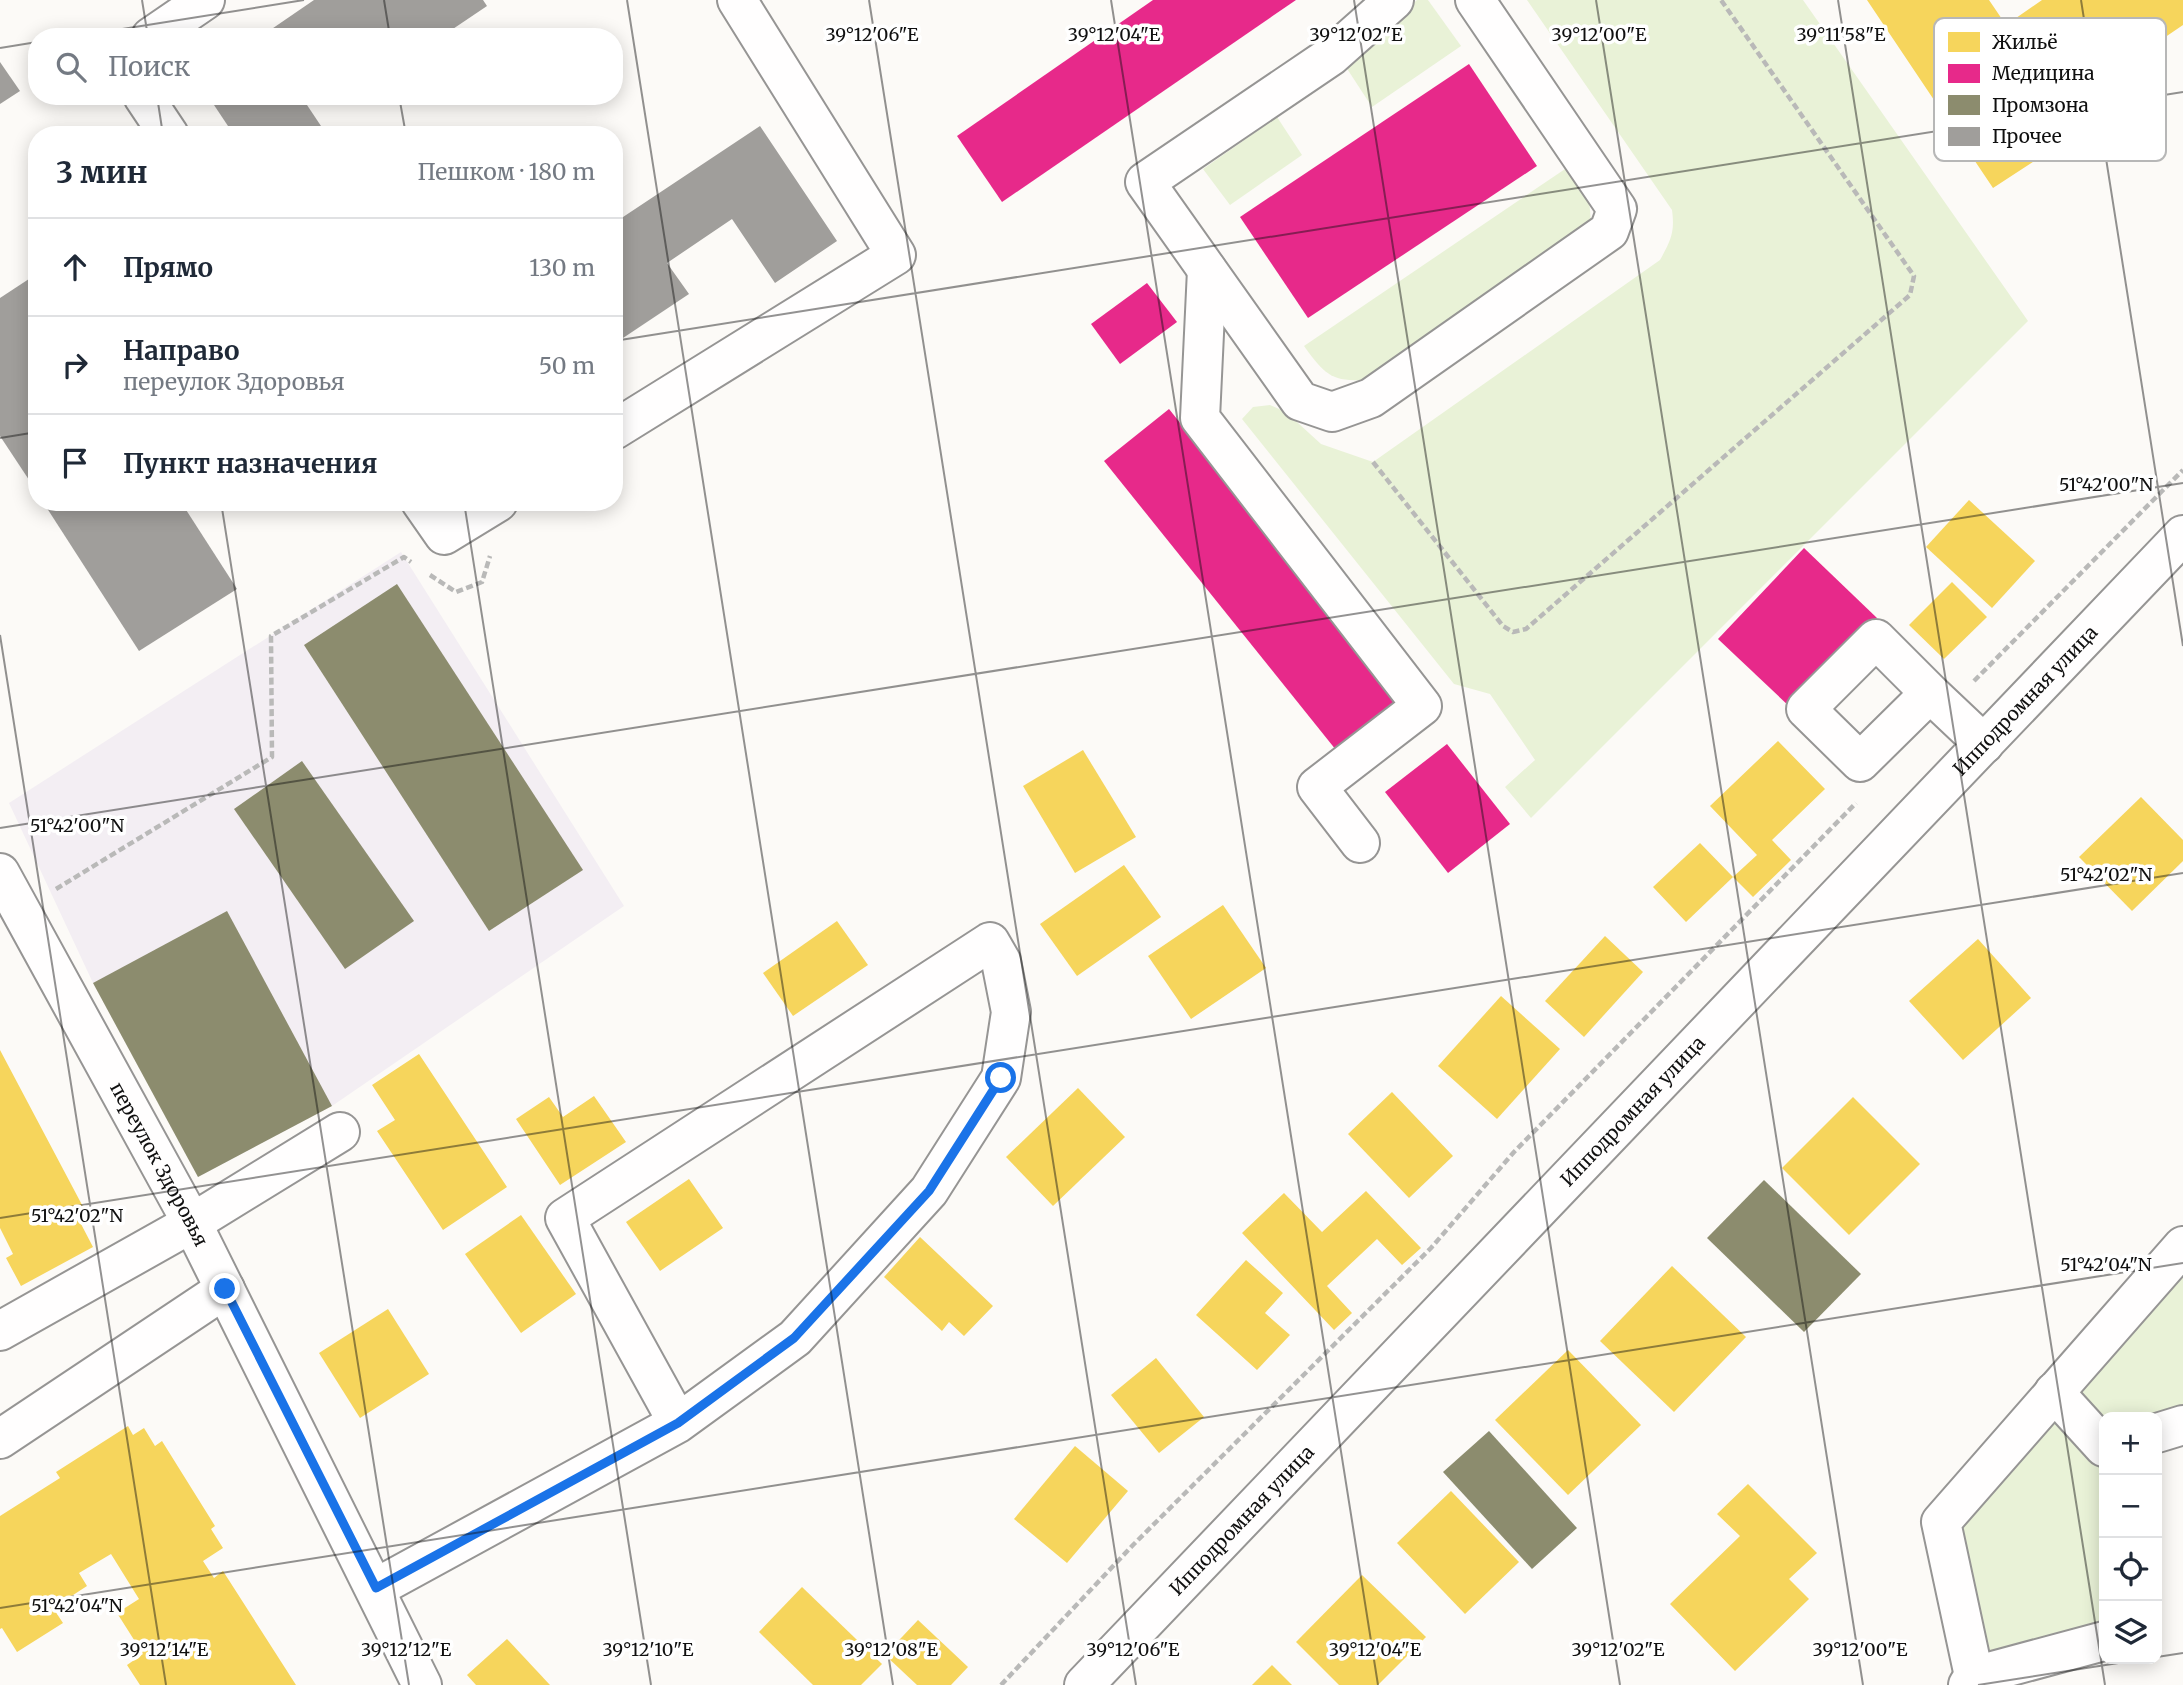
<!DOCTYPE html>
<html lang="ru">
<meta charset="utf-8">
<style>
:root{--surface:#fff;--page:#f6f6f7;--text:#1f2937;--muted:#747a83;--line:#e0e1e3}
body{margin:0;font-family:Merriweather,serif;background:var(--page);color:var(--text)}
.controls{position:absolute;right:21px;bottom:21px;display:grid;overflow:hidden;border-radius:14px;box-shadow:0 4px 18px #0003}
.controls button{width:63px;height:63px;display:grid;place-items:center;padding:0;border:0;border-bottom:2px solid var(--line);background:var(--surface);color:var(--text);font:35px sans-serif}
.stop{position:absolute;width:21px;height:21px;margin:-16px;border:5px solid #1a73e8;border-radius:50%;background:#fff}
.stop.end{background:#1a73e8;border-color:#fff;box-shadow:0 2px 7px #0008}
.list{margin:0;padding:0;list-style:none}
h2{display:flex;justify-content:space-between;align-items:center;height:91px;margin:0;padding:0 28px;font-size:30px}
h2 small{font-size:23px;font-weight:400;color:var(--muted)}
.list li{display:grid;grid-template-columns:46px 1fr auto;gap:21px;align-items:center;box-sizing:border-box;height:98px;padding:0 28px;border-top:2px solid var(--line)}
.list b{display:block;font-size:26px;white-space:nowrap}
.list p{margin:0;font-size:23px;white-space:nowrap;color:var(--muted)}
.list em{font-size:23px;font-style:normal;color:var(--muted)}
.icon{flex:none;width:38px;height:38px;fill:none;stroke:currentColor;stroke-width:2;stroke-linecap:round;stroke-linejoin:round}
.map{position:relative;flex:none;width:2183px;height:1685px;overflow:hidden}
.search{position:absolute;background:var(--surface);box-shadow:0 4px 18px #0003;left:28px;top:28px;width:595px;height:77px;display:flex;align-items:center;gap:18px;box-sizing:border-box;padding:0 24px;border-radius:28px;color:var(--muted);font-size:26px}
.panel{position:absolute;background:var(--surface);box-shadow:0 4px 18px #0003;left:28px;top:126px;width:595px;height:385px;border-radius:28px}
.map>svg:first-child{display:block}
.industrial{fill:#f3eef3}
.green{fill:#e9f2d7}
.homes{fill:#f6d55c}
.health{fill:#e7298a}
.industry{fill:#8c8c6e}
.building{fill:#a09e9b}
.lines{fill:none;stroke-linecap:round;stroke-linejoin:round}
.minor-casing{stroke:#969594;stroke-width:42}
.path{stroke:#b9b9b8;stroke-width:4.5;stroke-dasharray:7 3.5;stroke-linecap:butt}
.minor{stroke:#fffefe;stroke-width:38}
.route{stroke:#1a73e8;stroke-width:9}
.ticks{fill:none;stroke:#101010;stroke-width:2;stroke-opacity:0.45}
.labels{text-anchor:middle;stroke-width:7;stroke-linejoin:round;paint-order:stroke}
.street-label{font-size:19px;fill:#101010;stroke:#fff}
.key{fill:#fff;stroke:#b7b7b7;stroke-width:2}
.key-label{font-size:19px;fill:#101010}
.ticks-label{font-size:18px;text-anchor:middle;fill:#101010;stroke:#fff;stroke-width:7;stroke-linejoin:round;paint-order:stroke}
</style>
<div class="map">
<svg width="2183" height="1685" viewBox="0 0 2183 1685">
<rect width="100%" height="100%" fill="#fcfaf7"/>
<path class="industrial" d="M401 552 624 906 332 1106 198 1177 93 983 9 803Z"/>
<g class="green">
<path d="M1417 0H1428L1461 46 1372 107 1344 64Z"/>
<path d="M1527 0H1803L2028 321 1531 818 1505 787 1535 760 1490 694 1454 684 1242 419 1253 407 1270 405 1286 412 1321 444 1373 462 1660 260C1671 240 1675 232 1672 210Z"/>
<path d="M1277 117 1302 155 1230 205 1203 169Z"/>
<path d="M1571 165 1589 198 1591 223 1373 380C1333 382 1327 378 1304 346Z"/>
<path d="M2183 1246V1425L2157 1417H2104V1641L1974 1676 1941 1522Z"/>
</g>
<g class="homes">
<path d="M1867 0H1989L2006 25 2042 0H2183V25L2055 112 2071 137 1993 188Z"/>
<path d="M1969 500 2035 561 1992 608 1926 547Z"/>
<path d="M1952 582 1987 617 1944 659 1909 625Z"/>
<path d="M1778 741 1825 789 1772 840 1791 860 1753 897 1733 877 1757 855 1710 806Z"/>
<path d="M1083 750 1136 837 1075 873 1023 786Z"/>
<path d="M2141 797 2183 840V861L2132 911 2079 857Z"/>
<path d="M1700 843 1733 877 1686 922 1653 887Z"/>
<path d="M1124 865 1161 917 1077 976 1040 924Z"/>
<path d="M1223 905 1266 968 1191 1019 1148 956Z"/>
<path d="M837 921 868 965 793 1016 763 973Z"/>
<path d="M1605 936 1643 972 1584 1037 1545 1001Z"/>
<path d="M1978 939 2031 998 1963 1060 1909 1001Z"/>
<path d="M1501 996 1560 1049 1497 1119 1438 1066Z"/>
<path d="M0 1050 90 1220 81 1224 93 1247 21 1286 6 1258 13 1254 0 1228Z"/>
<path d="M419 1054 507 1187 443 1230 377 1131 395 1120 372 1085Z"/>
<path d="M1078 1088 1125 1137 1053 1206 1006 1157Z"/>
<path d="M1392 1092 1453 1156 1409 1198 1348 1134Z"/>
<path d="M594 1096 626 1142 560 1185 516 1119 549 1097 563 1117Z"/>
<path d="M1853 1097 1920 1164 1849 1235 1782 1168Z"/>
<path d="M689 1179 723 1228 660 1271 626 1222Z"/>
<path d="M1366 1191 1421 1248 1402 1265 1377 1239 1327 1286 1352 1313 1334 1330 1242 1233 1284 1193 1322 1232Z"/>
<path d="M521 1215 576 1294 521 1333 465 1254Z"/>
<path d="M920 1237 993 1306 964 1336 949 1322 942 1331 884 1277Z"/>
<path d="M1246 1260 1283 1293 1265 1313 1290 1335 1257 1370 1196 1315Z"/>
<path d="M1672 1266 1746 1337 1674 1412 1600 1341Z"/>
<path d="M388 1309 429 1374 360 1418 319 1353Z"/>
<path d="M1568 1350 1641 1425 1568 1495 1495 1420Z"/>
<path d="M1156 1358 1204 1417 1159 1453 1111 1395Z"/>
<path d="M128 1426 133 1435 144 1428 155 1446 162 1441 215 1526 211 1529 223 1548 203 1561 214 1578 223 1571 296 1685H140L127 1665 143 1654 117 1613 139 1599 111 1554 79 1573 87 1586 53 1608 63 1623 17 1652 2 1628 0 1629V1516L60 1478 56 1472Z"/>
<path d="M1075 1446 1128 1491 1067 1563 1014 1519Z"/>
<path d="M1748 1484 1817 1553 1789 1579 1809 1599 1735 1671 1670 1604 1740 1536 1717 1514Z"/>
<path d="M1451 1491 1519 1562 1465 1614 1397 1543Z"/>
<path d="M1362 1575 1426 1637 1378 1685H1339L1296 1642Z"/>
<path d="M802 1587 882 1664 861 1685H813L759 1632Z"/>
<path d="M918 1620 968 1667 951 1685H917L885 1655Z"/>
<path d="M507 1639 550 1685H476L467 1675Z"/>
<path d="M1272 1665 1292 1685H1252Z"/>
</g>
<g class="health">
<path d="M1153 0H1296L1002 202 957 136Z"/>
<path d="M1469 64 1537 166 1308 318 1240 217Z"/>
<path d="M1147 283 1177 322 1120 364 1091 324Z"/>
<path d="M1169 409 1401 698 1336 750 1104 461Z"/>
<path d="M1804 548 1877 618 1791 708 1718 639Z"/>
<path d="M1447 744 1510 824 1448 873 1385 792Z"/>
</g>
<g class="industry">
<path d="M397 584 583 870 489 931 304 645Z"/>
<path d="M302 761 414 921 345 969 234 809Z"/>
<path d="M227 911 332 1106 198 1177 93 983Z"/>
<path d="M1764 1180 1861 1274 1804 1332 1707 1238Z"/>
<path d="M1489 1431 1577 1528 1532 1569 1443 1472Z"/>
</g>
<g class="building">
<path d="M314 0H483L487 6 441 37H260Z"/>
<path d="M0 62 20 91 0 104Z"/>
<path d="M208 96H301L327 135H234Z"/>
<path d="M760 126 837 241 775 283 732 219 667 263 689 294 614 344V223Z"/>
<path d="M35 275 37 278V492L0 436V298Z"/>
<path d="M43 502H181L237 589 139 651Z"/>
</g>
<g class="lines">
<g class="minor-casing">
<g id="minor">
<path d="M1394 0 1331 56 1145 182 1300 401 1332 412 1371 398 1609 231 1617 209 1475 0"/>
<path d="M151 37 205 0"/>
<path d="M143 96 169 135"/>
<path d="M1207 270 1200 418 1422 706 1317 787 1360 843"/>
<path d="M614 430 896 255 737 0"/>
<path d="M421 502 444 535 498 502"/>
<path d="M1930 693 1876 639 1806 709 1860 762 1930 693 1984 744"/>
<path id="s1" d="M0 873 192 1223 422 1685"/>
<path d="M0 1331 192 1223 340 1132"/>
<path d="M2054 1392 2104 1447"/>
<path d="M2157 1433 2183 1425"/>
<path d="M0 1439 225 1289"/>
<path d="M376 1588 678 1423 795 1338 929 1191 1001 1078 1011 1012 1001 961 990 942 565 1218 678 1423"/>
<path d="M1974 1676 1941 1522 2183 1246"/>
<path id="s2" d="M1084 1685 2183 535"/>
<path d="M1968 1685 1974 1676 2104 1641"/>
</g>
</g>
<g class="path">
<path d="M1373 462 1503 626 1513 632 1526 629 1910 295 1914 276 1721 0"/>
<path d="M430 575 456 592 482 582 490 556"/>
<path d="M1974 681 2183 470"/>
<path d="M56 889 272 757 271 636 404 557 411 562"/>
<path d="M1001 1685 1133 1545 1431 1248 1514 1152 1856 803"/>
</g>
<use href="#minor" class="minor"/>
</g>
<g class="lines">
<path class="route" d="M225 1289 376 1588 678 1423 794 1338 929 1191 1001 1078"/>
</g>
<path class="ticks" d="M142 0 148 37M384 0 390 37M627 0 893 1685M869 0 1136 1685M1111 0 1378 1685M1354 0 1620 1685M1596 0 1863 1685M1838 0 2105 1685M2081 0 2183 646M72 37 304 0M0 48 37 42M157 96 163 135M399 96 406 135M614 341 2183 92M0 438 37 432M221 502 409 1685M464 502 651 1685M0 635 166 1685M0 828 2183 483M0 1218 2183 873M0 1608 2183 1263M2157 1657 2183 1653M1978 1685 2144 1659"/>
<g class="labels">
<g class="street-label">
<text dy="7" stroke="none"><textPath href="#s2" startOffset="1362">Ипподромная улица</textPath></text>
<text dy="7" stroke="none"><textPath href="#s2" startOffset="794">Ипподромная улица</textPath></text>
<text dy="7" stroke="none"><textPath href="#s1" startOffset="332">переулок Здоровья</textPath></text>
<text dy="7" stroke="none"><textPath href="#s2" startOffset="228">Ипподромная улица</textPath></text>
</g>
</g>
<rect x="1934" y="18" width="232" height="143" rx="10" class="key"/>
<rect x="1948" y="32" width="32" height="20" fill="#f6d55c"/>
<rect x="1948" y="64" width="32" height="19" fill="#e7298a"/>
<rect x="1948" y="95" width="32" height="20" fill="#8c8c6e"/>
<rect x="1948" y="127" width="32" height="19" fill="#a09e9b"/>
<g class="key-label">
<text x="1992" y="49">Жильё</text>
<text x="1992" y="80">Медицина</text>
<text x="1992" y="112">Промзона</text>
<text x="1992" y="143">Прочее</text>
</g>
<g class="ticks-label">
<text x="872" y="41">39°12'06"E</text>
<text x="1114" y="41">39°12'04"E</text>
<text x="1356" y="41">39°12'02"E</text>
<text x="1599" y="41">39°12'00"E</text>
<text x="1841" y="41">39°11'58"E</text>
<text x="2106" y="491">51°42'00"N</text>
<text x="77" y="832">51°42'00"N</text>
<text x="2106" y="881">51°42'02"N</text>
<text x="77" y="1222">51°42'02"N</text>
<text x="2106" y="1271">51°42'04"N</text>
<text x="77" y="1612">51°42'04"N</text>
<text x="164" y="1656">39°12'14"E</text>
<text x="406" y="1656">39°12'12"E</text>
<text x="648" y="1656">39°12'10"E</text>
<text x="891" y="1656">39°12'08"E</text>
<text x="1133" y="1656">39°12'06"E</text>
<text x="1375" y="1656">39°12'04"E</text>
<text x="1618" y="1656">39°12'02"E</text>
<text x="1860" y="1656">39°12'00"E</text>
</g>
</svg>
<div class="controls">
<button>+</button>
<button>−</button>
<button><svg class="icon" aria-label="locate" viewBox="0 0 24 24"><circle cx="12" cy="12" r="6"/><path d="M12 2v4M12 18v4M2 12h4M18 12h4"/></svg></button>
<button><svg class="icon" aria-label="layers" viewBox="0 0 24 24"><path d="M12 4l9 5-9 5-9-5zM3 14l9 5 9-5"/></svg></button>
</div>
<div class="stop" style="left:1001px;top:1078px"></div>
<div class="stop end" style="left:225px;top:1289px"></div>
<div class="search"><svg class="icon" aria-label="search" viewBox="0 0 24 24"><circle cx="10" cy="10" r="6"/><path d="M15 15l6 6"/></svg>Поиск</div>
<section class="panel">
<h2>3 мин<small>Пешком · 180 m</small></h2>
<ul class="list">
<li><svg class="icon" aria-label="ahead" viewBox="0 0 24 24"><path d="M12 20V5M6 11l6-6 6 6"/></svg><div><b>Прямо</b></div><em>130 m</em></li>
<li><svg class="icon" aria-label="right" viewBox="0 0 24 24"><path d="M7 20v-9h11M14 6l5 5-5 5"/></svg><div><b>Направо</b><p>переулок Здоровья</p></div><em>50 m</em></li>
<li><svg class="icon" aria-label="arrive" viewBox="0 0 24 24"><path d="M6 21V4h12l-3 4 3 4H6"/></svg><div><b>Пункт назначения</b></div></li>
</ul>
</section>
</div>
